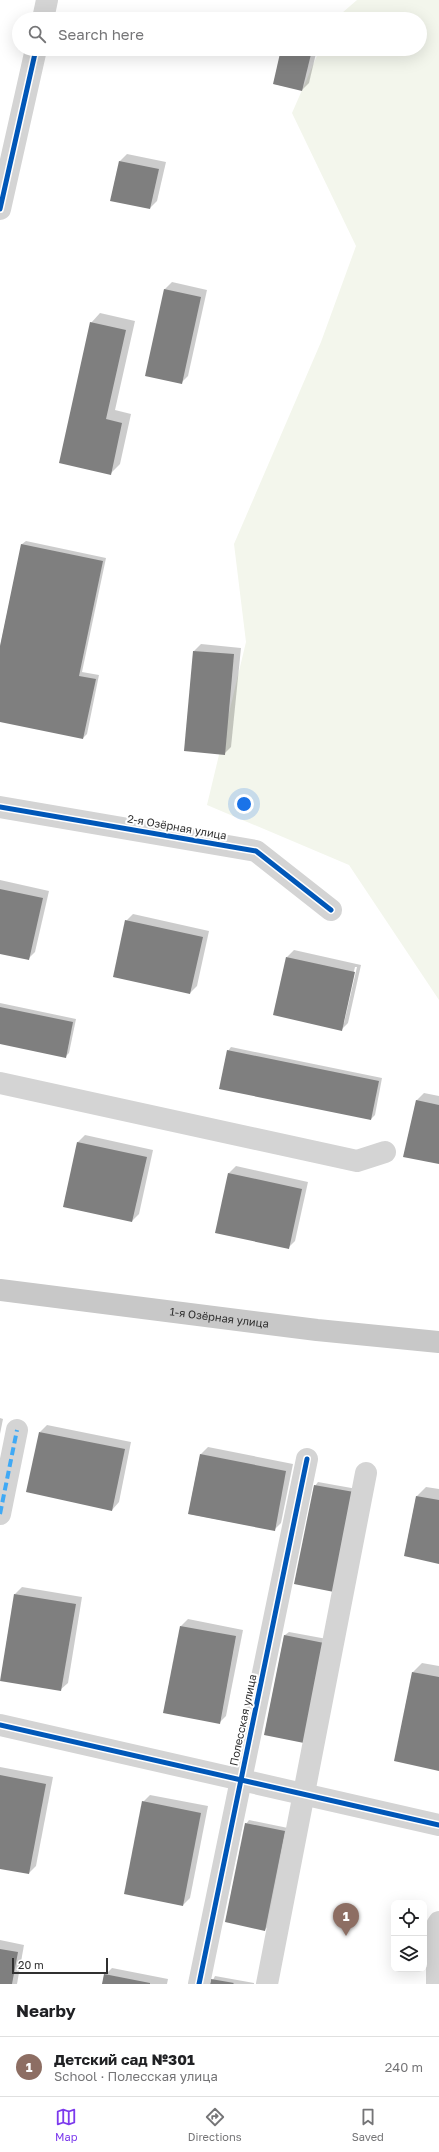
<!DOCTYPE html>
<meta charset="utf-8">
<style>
:root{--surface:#fff;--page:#f6f6f6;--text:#202124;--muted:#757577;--line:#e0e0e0;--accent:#7c3aed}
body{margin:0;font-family:"Golos Text",sans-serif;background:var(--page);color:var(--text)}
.controls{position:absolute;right:12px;bottom:12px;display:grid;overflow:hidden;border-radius:8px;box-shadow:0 4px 16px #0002}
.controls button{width:36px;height:36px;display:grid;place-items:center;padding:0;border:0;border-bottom:1px solid var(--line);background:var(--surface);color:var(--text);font:20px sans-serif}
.scale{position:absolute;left:12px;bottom:10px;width:96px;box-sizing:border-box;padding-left:4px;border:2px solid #303030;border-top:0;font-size:11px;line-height:14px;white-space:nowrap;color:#303030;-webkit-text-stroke:3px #fff;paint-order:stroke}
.you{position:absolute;left:244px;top:804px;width:14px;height:14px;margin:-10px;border:3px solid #fff;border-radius:50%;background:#1a73e8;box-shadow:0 0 0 6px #1a73e833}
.badge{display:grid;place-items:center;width:26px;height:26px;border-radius:50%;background:var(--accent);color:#fff;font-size:13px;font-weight:700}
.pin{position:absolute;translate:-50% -33px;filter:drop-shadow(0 1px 2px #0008)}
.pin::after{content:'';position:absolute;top:21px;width:14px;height:12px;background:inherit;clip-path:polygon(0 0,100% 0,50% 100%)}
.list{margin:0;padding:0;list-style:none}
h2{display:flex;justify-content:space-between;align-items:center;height:52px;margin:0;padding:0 16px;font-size:17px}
h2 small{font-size:13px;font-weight:400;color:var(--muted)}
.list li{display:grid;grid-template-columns:26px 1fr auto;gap:12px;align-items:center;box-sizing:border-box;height:60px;padding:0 16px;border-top:1px solid var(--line)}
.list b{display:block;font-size:15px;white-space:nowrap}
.list p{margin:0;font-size:13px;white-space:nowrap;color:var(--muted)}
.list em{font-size:13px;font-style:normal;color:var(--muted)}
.icon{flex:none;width:22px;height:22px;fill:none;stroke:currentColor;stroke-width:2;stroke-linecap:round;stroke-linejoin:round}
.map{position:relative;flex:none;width:439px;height:1984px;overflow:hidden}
.search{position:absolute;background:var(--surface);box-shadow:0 4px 16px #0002;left:12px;right:12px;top:12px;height:44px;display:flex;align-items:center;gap:10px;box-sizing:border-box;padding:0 14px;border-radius:22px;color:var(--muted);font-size:15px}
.sheet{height:112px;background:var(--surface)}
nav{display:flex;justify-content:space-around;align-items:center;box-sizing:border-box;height:56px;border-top:1px solid var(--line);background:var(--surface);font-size:11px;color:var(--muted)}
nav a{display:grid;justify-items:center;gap:2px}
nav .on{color:var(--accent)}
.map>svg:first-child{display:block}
.green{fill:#f3f6ec}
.shadow{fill:#0003;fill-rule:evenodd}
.building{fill:#7f7f7f}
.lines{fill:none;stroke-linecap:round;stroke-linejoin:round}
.minor{stroke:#d4d4d4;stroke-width:22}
.major{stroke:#c8c8c8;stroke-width:22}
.quiet{stroke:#3fa9f5;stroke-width:4;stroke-dasharray:8 4;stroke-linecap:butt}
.cycleway-casing{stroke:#fff;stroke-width:8}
.cycleway{stroke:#0057b8;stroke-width:5}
.labels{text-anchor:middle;stroke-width:4;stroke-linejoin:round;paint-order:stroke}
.street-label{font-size:11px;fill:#303030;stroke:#fff}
</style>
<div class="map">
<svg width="439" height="1984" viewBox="0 0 439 1984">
<rect width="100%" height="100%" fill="#fff"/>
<path class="green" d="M357 0H439V1000L349 865 207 805 246 642 234 544 321 342 356 246 292 113 320 49H420V19H335Z"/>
<g class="shadow">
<path d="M282 49H317L309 83 302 90 274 84Z"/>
<path d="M127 154 166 162 157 201 150 208 111 200 120 161Z"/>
<path d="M172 282 207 290 188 376 181 383 146 375 165 289Z"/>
<path d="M100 313 135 321 115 410 131 414 120 464 110 474 91 323Z"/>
<path d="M26 541 106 558 82 672 99 675 87 734 83 738 0 721V647L22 544Z"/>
<path d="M201 644 241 648 231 747 224 754 194 651Z"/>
<path d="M0 880 49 891 35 952 28 959 0 953Z"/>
<path d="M133 914 209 931 197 986 190 993 126 921Z"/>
<path d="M294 950 361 965 348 1023 341 1030 287 957ZM355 967H357L344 1023H342Z"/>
<path d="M0 1003 76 1019 69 1053 65 1057 0 1043Z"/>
<path d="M231 1047 382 1078 375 1115 371 1119 228 1051Z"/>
<path d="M424 1093 439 1096V1163L404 1156 417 1100Z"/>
<path d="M85 1135 153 1150 139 1214 132 1221 64 1206 78 1142Z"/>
<path d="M236 1166 308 1182 295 1241 288 1248 216 1232 229 1173Z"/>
<path d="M0 1418 3 1419 0 1434Z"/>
<path d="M47 1425 131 1442 119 1502 112 1510 40 1432Z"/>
<path d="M208 1447 293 1464 281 1523 274 1530 189 1514 201 1454Z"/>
<path d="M318 1482 357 1489 337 1587 315 1486Z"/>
<path d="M426 1487 439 1489V1562L417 1496Z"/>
<path d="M22 1587 82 1597 68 1683 60 1690 15 1594Z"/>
<path d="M188 1619 243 1630 226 1716 219 1723 181 1626Z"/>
<path d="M289 1632 327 1639 308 1738 285 1635Z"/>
<path d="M422 1663 439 1666V1770L395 1760 413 1672Z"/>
<path d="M0 1767 53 1777 36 1866 29 1873 0 1868Z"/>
<path d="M150 1795 208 1806 190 1898 183 1905 143 1802Z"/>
<path d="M249 1820 288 1828 268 1926 265 1930 246 1824Z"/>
<path d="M0 1940 24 1945 17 1984H0Z"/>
<path d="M112 1968 168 1979 167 1984H103L105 1975Z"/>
<path d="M215 1976 254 1983V1984H211Z"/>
</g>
<g class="building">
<path d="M281 49 312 50 302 91 273 84Z"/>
<path d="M119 161 159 169 150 209 110 201Z"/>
<path d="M164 289 201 297 182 384 145 376Z"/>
<path d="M90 322 126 330 106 419 122 423 111 475 59 463Z"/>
<path d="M21 544 103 561 79 676 96 679 83 739 0 722V646Z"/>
<path d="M193 651 234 654 225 755 184 751Z"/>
<path d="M0 889 43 898 29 960 0 954Z"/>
<path d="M125 920 203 937 190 994 113 977Z"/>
<path d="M286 957 355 972 342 1031 273 1015Z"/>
<path d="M0 1007 73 1022 66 1058 0 1044Z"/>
<path d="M227 1050 379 1081 371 1120 219 1089Z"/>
<path d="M416 1100 439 1105V1164L403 1157Z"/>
<path d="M77 1142 147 1157 132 1222 63 1207Z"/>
<path d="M228 1173 302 1189 289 1249 215 1233Z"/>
<path d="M39 1432 125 1449 112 1511 26 1492Z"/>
<path d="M200 1454 286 1471 275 1531 188 1514Z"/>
<path d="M314 1485 354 1492 334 1592 294 1584Z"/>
<path d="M416 1496 439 1500V1564L404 1556Z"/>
<path d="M14 1594 76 1604 61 1691 0 1681Z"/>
<path d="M180 1626 236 1636 220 1724 163 1713Z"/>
<path d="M284 1635 324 1643 304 1743 264 1735Z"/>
<path d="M412 1672 439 1677V1771L394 1761Z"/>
<path d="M0 1775 46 1784 29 1874 0 1869Z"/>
<path d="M142 1801 201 1813 183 1906 124 1894Z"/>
<path d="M245 1823 285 1831 265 1931 225 1922Z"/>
<path d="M0 1949 18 1952 12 1984H0Z"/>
<path d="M104 1974 150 1983V1984H102Z"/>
<path d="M211 1979 234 1983 233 1984H210Z"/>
</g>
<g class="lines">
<g class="minor">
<path d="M43 19 47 0"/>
<path d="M0 209 36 49"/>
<path d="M0 807 256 851 331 910"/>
<path d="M0 1083 357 1161 385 1152"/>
<path d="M0 1514 17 1430"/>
<path d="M0 1725 439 1825"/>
<path d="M199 1984 307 1459"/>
<path d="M267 1984 366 1473"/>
<path d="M437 1984V1925L439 1922"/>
</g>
<path class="major" id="s1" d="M0 1290 317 1330 439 1342"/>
<path class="quiet" d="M0 1514 17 1430"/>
<g class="cycleway-casing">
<g id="cycleway">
<path d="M0 209 36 49"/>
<path d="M0 807 256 851 331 910"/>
<path d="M0 1725 439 1825"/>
<path d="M199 1984 307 1459"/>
</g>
</g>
<use href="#cycleway" class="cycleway"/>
</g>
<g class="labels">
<g class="street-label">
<text transform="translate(177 827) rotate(10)" y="4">2-я Озёрная улица</text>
<text dy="4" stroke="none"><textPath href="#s1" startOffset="221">1-я Озёрная улица</textPath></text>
<text transform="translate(243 1720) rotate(-78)" y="4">Полесская улица</text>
</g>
</g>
</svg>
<div class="controls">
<button><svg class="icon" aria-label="locate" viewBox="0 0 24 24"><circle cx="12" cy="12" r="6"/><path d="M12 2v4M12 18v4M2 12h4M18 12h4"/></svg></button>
<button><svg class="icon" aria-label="layers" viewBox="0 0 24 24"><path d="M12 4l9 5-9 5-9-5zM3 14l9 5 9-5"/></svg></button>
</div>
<div class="scale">20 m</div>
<div class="you"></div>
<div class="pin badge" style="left:346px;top:1936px;background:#8d6e63">1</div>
<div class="search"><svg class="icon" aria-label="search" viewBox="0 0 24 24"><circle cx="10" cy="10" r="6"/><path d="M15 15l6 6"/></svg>Search here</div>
</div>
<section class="sheet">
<h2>Nearby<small></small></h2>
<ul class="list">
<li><span class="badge" style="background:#8d6e63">1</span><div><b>Детский сад №301</b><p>School · Полесская улица</p></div><em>240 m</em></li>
</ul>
</section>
<nav>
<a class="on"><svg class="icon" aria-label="map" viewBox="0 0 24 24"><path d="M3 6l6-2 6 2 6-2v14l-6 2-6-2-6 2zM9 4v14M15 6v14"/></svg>Map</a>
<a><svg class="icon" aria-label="directions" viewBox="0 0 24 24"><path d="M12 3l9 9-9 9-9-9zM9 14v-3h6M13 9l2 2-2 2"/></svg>Directions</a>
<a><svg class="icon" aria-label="saved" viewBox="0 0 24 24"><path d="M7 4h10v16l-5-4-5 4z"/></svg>Saved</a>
</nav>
